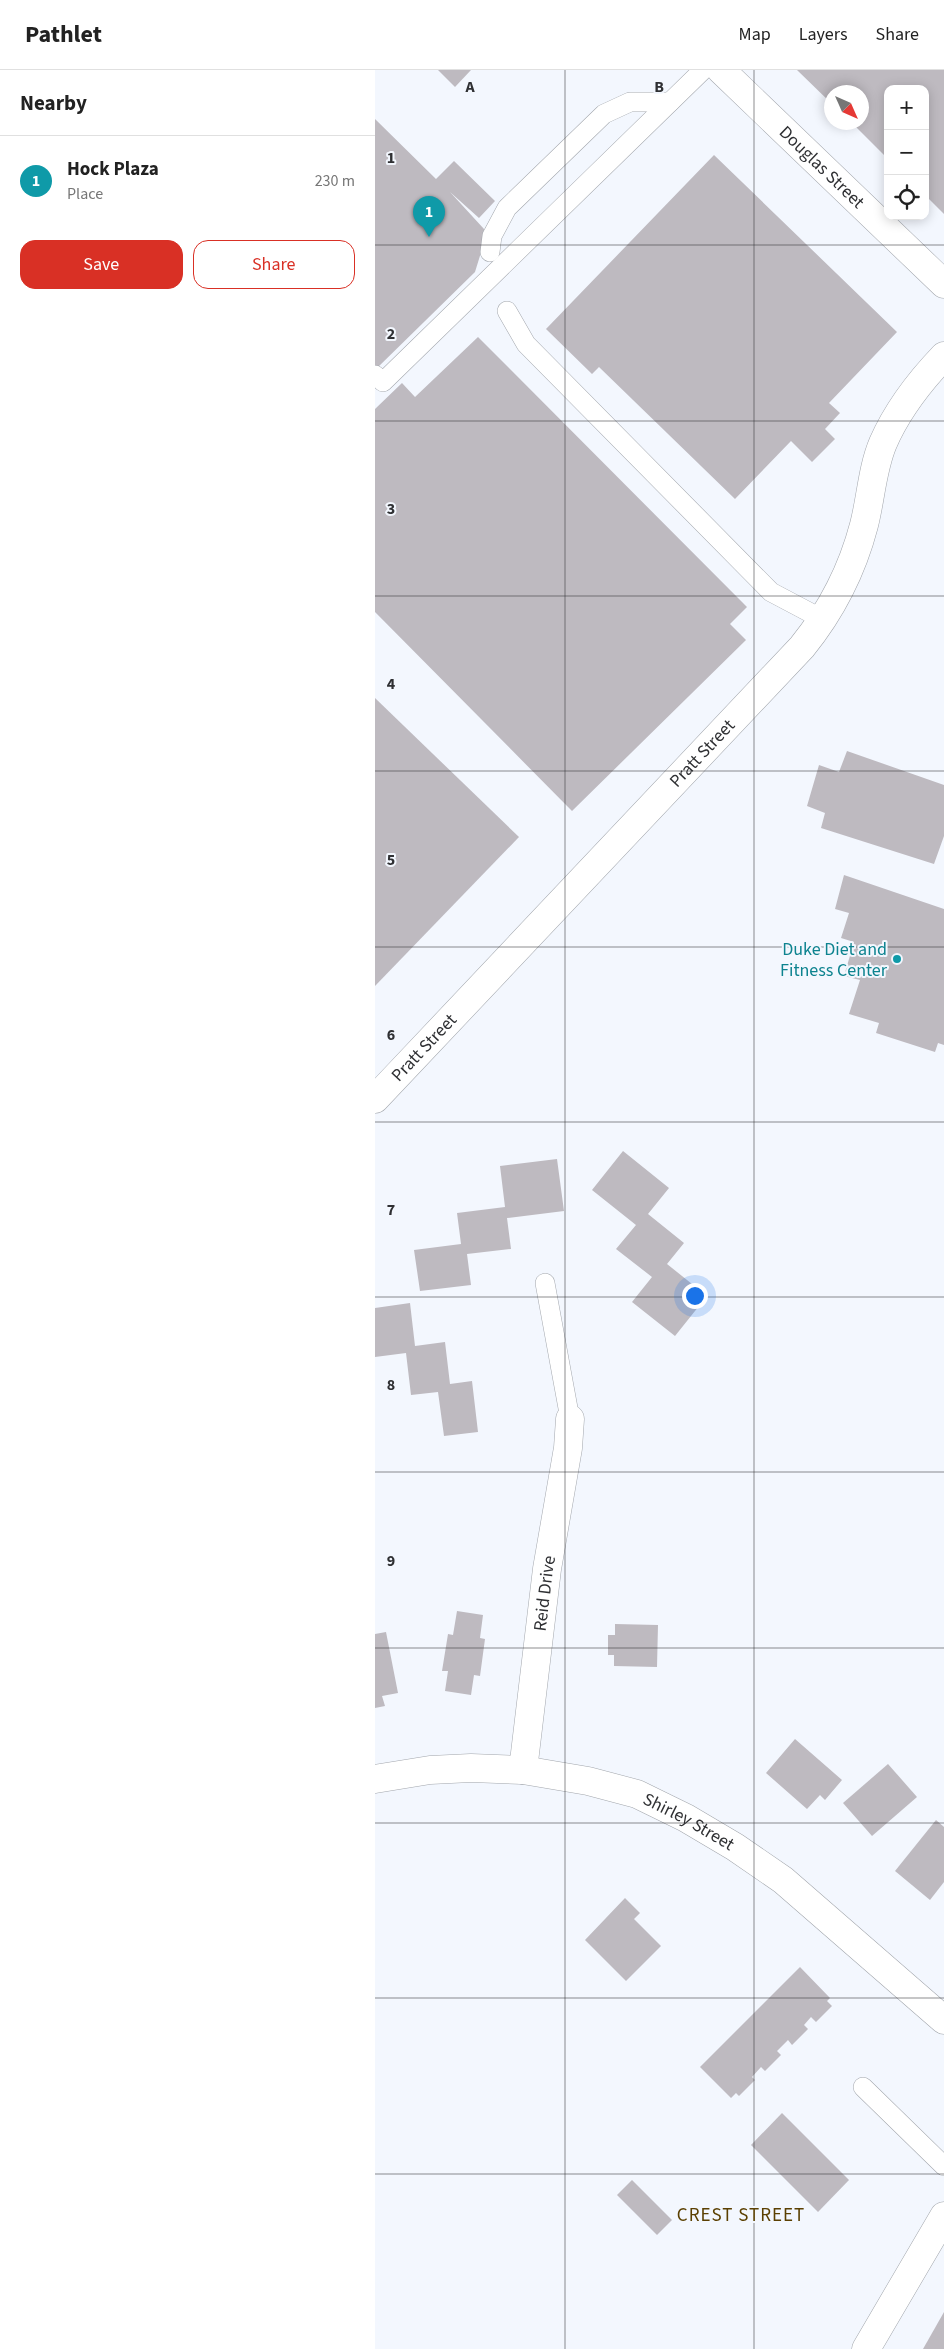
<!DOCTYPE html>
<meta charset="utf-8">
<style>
:root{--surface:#fff;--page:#f6f6f6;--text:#222;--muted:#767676;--line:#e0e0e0;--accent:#d93025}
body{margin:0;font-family:"Source Sans 3",sans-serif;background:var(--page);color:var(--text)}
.controls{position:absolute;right:15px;top:15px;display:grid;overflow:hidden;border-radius:10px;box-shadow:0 2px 12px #0003}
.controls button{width:45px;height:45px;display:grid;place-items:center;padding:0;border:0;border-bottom:1px solid var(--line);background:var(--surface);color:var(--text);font:25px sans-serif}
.compass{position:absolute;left:449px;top:15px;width:45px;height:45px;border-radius:50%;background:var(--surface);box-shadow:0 2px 12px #0003;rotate:135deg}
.you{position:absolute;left:319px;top:1225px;width:18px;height:18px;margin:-12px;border:4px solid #fff;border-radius:50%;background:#1a73e8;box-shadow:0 0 0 8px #1a73e833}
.badge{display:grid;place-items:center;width:32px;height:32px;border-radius:50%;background:var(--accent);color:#fff;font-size:16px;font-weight:700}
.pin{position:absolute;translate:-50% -41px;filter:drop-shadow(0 1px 2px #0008)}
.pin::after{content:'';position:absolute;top:26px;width:18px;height:15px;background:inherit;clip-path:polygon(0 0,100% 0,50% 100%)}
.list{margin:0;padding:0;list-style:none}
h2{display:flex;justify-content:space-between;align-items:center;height:65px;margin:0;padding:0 20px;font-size:21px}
h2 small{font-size:16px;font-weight:400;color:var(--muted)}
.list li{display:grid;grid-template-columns:32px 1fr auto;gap:15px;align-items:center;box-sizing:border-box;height:90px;padding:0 20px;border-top:1px solid var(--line)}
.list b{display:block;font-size:19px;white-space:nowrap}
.list p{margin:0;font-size:16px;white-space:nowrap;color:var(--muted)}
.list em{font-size:16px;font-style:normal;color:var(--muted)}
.actions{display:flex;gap:10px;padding:15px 20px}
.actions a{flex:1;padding:11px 0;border:1px solid var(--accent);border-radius:15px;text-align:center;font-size:18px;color:var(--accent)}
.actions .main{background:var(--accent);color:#fff}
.icon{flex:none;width:28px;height:28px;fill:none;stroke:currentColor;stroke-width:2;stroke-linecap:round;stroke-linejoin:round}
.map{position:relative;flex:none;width:569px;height:2279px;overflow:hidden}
header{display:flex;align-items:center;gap:30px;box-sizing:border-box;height:70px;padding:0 25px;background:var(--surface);border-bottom:1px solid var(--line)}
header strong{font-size:24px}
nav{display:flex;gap:28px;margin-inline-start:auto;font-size:18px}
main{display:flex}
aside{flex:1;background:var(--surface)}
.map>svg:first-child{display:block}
.building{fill:#bebac0}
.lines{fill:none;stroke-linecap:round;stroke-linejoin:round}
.lane-casing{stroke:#a2a6ac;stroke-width:20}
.street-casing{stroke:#a2a6ac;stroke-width:29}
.lane{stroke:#fff;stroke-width:19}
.street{stroke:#fff;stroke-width:28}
.grid{fill:none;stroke:#2f3033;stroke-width:1;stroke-opacity:0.55}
.culture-dot{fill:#0f9aa8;stroke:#f3f7fe;stroke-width:2}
.labels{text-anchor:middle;stroke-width:4;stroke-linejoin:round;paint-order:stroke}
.street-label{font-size:18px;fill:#2f3033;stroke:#f3f7fe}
.culture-label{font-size:18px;fill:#0d838f;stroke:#f3f7fe;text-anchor:end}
.neighbourhood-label{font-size:19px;letter-spacing:1px;fill:#5b4002;stroke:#f3f7fe}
.grid-label{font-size:16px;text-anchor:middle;font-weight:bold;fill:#2f3033;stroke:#f3f7fe;stroke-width:4;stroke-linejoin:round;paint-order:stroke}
</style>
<header>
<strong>Pathlet</strong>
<nav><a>Map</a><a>Layers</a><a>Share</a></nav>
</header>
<main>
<aside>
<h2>Nearby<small></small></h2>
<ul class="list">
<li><span class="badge" style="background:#0f9aa8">1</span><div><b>Hock Plaza</b><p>Place</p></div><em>230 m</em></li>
</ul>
<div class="actions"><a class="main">Save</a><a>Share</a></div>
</aside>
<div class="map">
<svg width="569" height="2279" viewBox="0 0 569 2279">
<rect width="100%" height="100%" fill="#f3f7fe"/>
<g class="building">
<path d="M63 0H96L80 17Z"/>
<path d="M422 0H569V144L550 125V19H513V89L476 52H487V22H457V34Z"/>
<path d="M0 49 61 109 79 91 120 131 104 148 75 122 109 159 108 176 100 202 0 300Z"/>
<path d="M339 85 522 262 454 333 465 343 450 359 460 369 437 392 416 371 360 429 224 297 217 304 171 259Z"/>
<path d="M103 267 372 537 355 554 371 570 197 741 0 542V339L27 313 40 327Z"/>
<path d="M0 628 144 767 0 916Z"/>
<path d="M472 681 569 715V766L559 794 446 758 450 743 432 736 444 695 464 702Z"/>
<path d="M469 805 569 839V975L563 973 560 982 501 963 504 953 474 944 485 910 469 906 479 872 466 868 474 843 460 839Z"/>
<path d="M248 1081 294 1118 273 1144 309 1173 292 1194 332 1226 300 1266 257 1232 277 1207 241 1179 261 1155 217 1120Z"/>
<path d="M182 1089 189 1141 132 1148 136 1179 92 1184 96 1215 45 1221 39 1180 86 1174 82 1143 130 1137 125 1096Z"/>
<path d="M35 1233 40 1276 70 1272 75 1314 97 1311 103 1362 69 1366 63 1322 36 1325 31 1283 0 1287V1238Z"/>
<path d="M82 1541 108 1545 105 1568 110 1569 105 1606 99 1605 96 1625 70 1621 73 1601H67L73 1564 78 1565Z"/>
<path d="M240 1554 283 1555 282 1597 239 1596V1585H233V1565H240Z"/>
<path d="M11 1562 23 1623 7 1626 10 1636 0 1638V1564Z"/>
<path d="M420 1669 467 1710 450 1730 445 1725 432 1739 391 1703Z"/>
<path d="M513 1694 542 1727 497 1766 468 1733Z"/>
<path d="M561 1750 569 1757V1812L555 1830 520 1801Z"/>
<path d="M250 1828 265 1843 259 1849 286 1876 251 1911 210 1870Z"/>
<path d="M425 1897 455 1928 452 1931 457 1936 441 1952 436 1947 429 1955 433 1959 417 1975 413 1970 402 1981 406 1985 390 2001 386 1997 377 2007 380 2010 364 2026 361 2023 356 2028 325 1997Z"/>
<path d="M407 2043 474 2110 443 2142 376 2075Z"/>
<path d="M257 2110 297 2150 282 2165 242 2125Z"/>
<path d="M569 2242V2279H548Z"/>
</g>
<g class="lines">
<g class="lane-casing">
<g id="lane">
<path d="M115 182 117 166 132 138 229 44 255 32H295"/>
<path d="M132 241 151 274 396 522 449 550"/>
<path d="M0 305 8 312 328 0"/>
<path d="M170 1213 195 1349"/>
<path d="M488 2017 569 2096"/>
</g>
</g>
<g class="street-casing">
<g id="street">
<path id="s1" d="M346 0 569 214"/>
<path id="s2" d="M0 1029 427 577C457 540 477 501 489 455 496 428 497 399 508 373 522 341 545 311 569 286"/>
<path id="s3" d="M148 1700 172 1499 193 1378 195 1349"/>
<path id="s4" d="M0 1709 55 1700 96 1698 148 1700 213 1711 262 1724 311 1748 360 1777 408 1810 569 1950"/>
<path d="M491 2279 569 2146"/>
</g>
</g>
<use href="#lane" class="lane"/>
<use href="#street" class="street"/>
</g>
<path class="grid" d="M190 0V2279M379 0V2279M0 175H569M0 351H569M0 526H569M0 701H569M0 877H569M0 1052H569M0 1227H569M0 1402H569M0 1578H569M0 1753H569M0 1928H569M0 2104H569"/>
<circle class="culture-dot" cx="522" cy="889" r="5"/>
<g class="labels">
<g class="street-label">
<text dy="6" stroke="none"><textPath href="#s1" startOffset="140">Douglas Street</textPath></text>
<text dy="6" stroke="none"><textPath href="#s2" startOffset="476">Pratt Street</textPath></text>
<text dy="6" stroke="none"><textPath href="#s2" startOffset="71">Pratt Street</textPath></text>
<text dy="6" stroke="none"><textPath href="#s3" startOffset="178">Reid Drive</textPath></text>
<text dy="6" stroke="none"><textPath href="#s4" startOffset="324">Shirley Street</textPath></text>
</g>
<g class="culture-label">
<text x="512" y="885">Duke Diet and<tspan x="512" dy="21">Fitness Center</tspan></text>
</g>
<g class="neighbourhood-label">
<text x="366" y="2151">CREST STREET</text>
</g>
</g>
<g class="grid-label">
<text x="95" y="22">A</text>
<text x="284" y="22">B</text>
<text x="16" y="93">1</text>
<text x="16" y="269">2</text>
<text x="16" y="444">3</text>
<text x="16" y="619">4</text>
<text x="16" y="795">5</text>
<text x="16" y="970">6</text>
<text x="16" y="1145">7</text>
<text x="16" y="1320">8</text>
<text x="16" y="1496">9</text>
</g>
</svg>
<div class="controls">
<button>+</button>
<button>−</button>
<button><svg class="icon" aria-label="locate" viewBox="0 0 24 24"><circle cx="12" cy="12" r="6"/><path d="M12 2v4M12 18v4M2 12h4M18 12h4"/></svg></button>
</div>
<svg class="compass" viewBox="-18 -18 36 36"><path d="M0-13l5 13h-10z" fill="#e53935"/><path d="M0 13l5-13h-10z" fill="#767676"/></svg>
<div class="you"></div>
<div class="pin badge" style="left:54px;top:167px;background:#0f9aa8">1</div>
</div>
</main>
